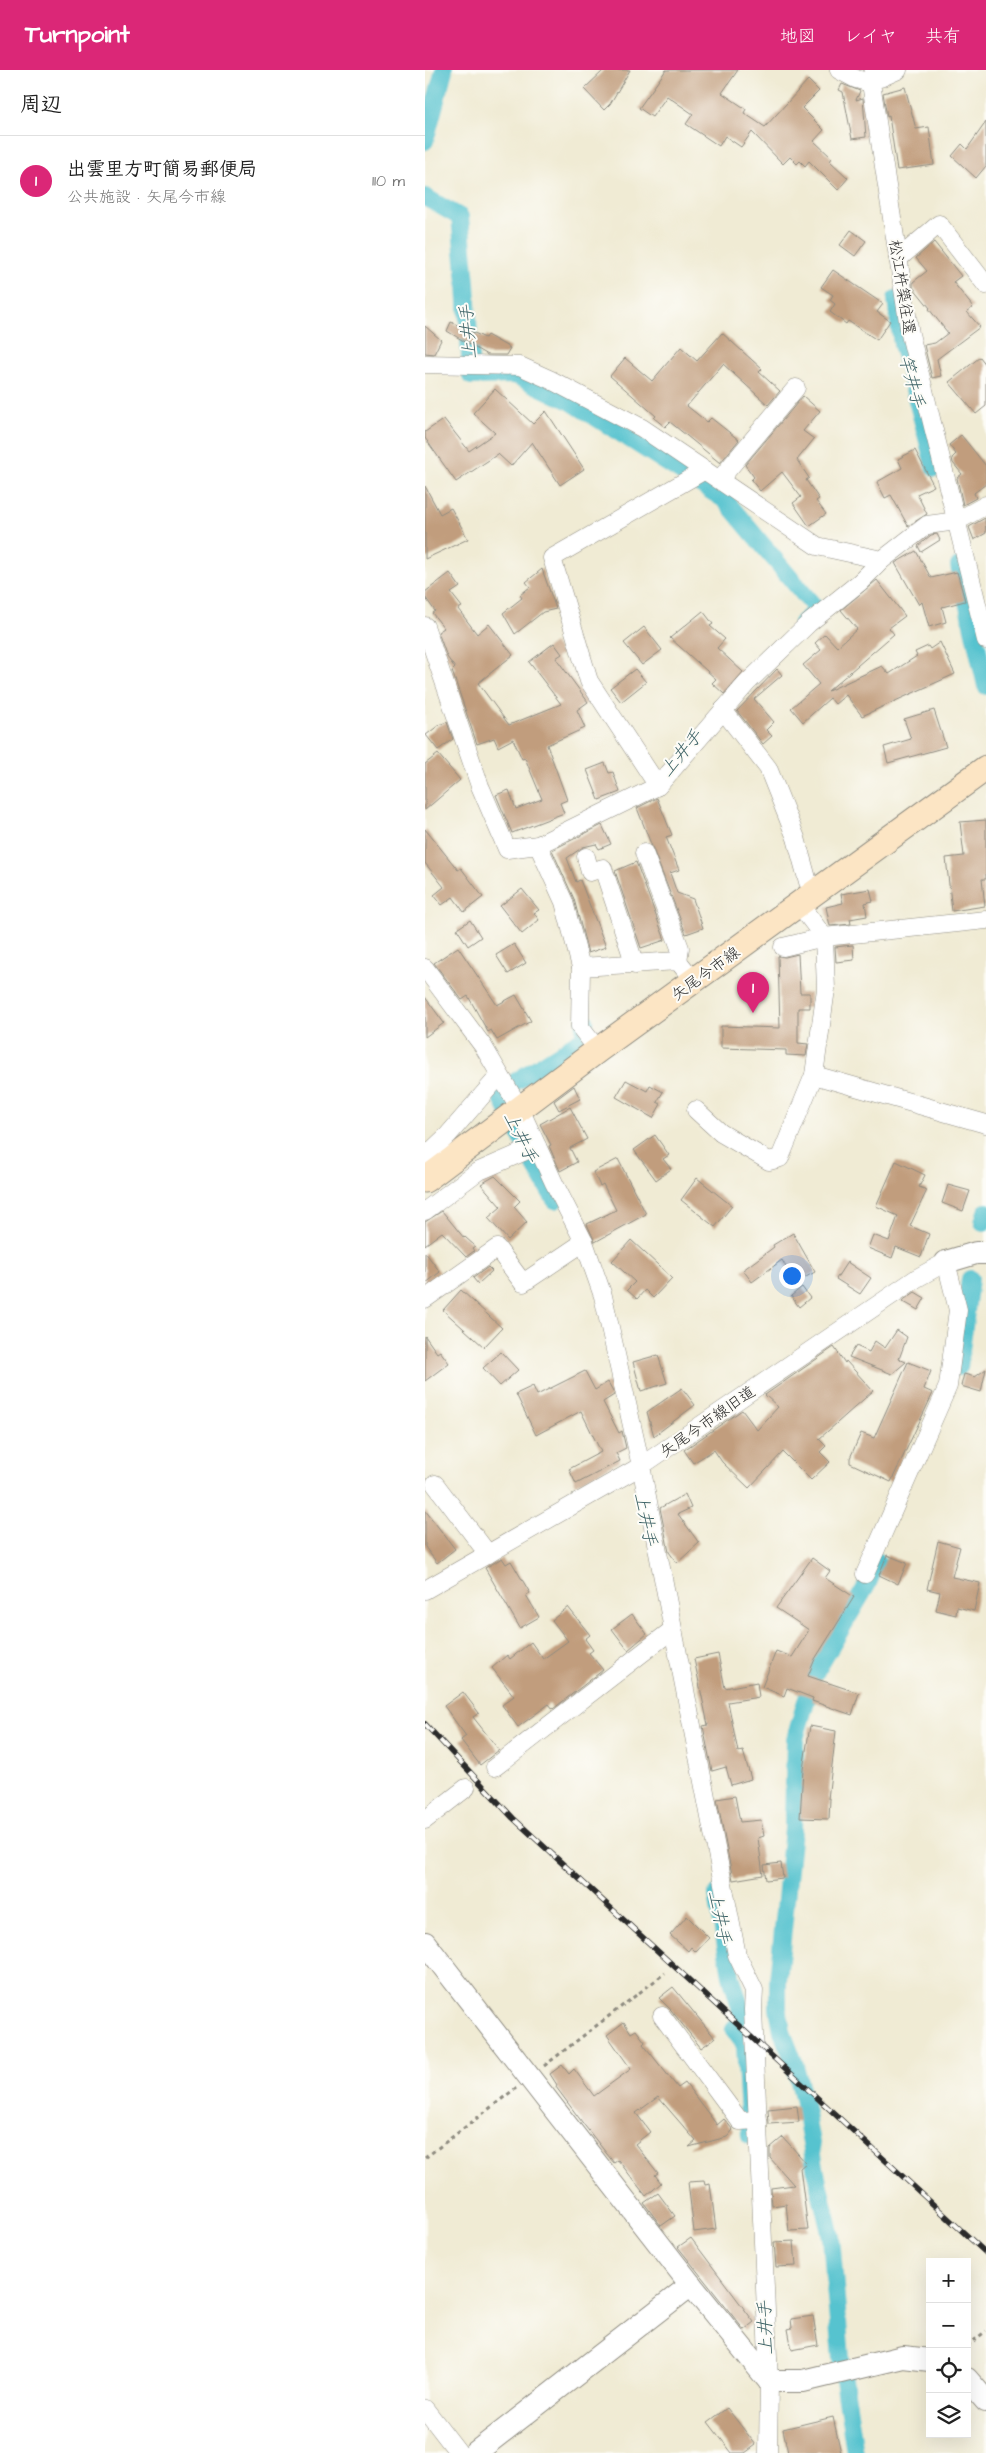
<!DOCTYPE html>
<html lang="ja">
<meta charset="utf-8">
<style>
:root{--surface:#fff;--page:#f6f6f6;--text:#222;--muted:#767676;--line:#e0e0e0;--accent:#db2777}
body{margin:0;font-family:"Architects Daughter","Klee One",sans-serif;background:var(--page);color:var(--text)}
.controls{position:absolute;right:15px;bottom:15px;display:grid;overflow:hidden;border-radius:0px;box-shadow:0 5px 20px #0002}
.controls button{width:45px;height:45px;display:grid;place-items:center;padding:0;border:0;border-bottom:1px solid var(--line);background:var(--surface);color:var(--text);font:25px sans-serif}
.you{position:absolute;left:366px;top:1205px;width:18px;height:18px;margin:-12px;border:4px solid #fff;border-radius:50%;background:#1a73e8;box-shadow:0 0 0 8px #1a73e833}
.badge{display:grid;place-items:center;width:32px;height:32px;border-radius:50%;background:var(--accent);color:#fff;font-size:16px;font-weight:700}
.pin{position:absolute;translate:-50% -41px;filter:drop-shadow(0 1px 2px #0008)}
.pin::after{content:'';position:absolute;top:26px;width:18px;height:15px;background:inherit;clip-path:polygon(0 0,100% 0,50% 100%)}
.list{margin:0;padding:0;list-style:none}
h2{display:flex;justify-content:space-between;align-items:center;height:65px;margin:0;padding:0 20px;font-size:21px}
h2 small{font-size:16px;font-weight:400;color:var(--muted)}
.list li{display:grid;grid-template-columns:32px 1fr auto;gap:15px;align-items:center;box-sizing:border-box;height:90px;padding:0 20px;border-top:1px solid var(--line)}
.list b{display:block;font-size:19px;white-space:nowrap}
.list p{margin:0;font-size:16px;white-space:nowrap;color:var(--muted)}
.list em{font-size:16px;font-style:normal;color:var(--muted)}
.icon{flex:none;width:28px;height:28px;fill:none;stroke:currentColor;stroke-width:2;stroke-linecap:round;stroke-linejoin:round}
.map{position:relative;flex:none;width:561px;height:2383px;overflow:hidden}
header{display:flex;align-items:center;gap:30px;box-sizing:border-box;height:70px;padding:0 25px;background:var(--accent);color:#fff}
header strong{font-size:24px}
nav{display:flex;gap:28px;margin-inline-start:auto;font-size:18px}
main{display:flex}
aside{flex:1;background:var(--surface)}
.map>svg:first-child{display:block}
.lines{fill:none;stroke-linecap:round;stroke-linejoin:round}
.canal{stroke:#57c3cf;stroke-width:18}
.building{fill:#c19d7d}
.minor-casing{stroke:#8e8b80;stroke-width:19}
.tertiary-casing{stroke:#8e8b80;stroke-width:24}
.secondary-casing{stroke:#8e8b80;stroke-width:27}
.path{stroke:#8e8b80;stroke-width:3;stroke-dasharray:4 4;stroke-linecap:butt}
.minor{stroke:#fff;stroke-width:18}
.tertiary{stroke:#fff;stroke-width:22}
.secondary{stroke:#fce5c4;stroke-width:25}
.rail-casing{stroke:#2b2b2b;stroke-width:5.5}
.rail{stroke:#fdfcf7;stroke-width:4;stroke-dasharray:11;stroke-linecap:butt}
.labels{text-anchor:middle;stroke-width:4;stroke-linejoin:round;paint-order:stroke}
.street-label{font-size:16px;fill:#2b2b2b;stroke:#fdfcf7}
.water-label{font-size:18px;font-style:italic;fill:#3a6064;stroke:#fdfcf7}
</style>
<header>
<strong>Turnpoint</strong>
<nav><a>地図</a><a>レイヤ</a><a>共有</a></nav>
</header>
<main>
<aside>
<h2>周辺<small></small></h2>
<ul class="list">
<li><span class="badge">1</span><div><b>出雲里方町簡易郵便局</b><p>公共施設 · 矢尾今市線</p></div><em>110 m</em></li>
</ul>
</aside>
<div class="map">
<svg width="561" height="2383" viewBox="0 0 561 2383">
<rect width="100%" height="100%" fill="#fdfcf7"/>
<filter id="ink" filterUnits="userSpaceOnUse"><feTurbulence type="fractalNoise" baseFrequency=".02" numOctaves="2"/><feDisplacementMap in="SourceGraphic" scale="10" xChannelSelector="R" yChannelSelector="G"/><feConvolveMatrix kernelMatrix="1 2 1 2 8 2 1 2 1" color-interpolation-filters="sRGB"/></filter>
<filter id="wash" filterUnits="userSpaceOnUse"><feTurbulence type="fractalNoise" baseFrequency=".0096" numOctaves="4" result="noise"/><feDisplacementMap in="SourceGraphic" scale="20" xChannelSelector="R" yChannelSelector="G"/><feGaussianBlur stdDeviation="1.12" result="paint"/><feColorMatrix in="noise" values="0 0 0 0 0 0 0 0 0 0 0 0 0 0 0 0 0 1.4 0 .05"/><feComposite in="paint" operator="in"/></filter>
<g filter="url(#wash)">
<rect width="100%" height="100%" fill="#f0ebd4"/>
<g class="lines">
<g class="canal">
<path d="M0 71 19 0"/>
<path d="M0 127 35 147 41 213 46 306 90 305 145 331 300 430 392 540 377 553"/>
<path d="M471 229 477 274 510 398"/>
<path d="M534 496 561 616"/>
<path d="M130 1130 114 1103 74 1022 159 968 160 951"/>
<path d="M558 1152 561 1142"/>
<path d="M534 1297 545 1209"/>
<path d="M292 1825 306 1905 318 1948 309 1960 320 1975 325 2065"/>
<path d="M430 2383 416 2289 406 2167 392 2108 378 2027 369 1992 357 1961 353 1938V1910L368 1759 370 1669 388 1607 442 1515 452 1491"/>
</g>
</g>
<g id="blocks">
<g class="building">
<path d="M179 0H205L185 34 179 40 159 19Z"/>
<path d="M241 0H313L297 23 321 39 319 43 340 57 383 10 394 21 377 38 399 60 389 71 407 88 405 91 423 108 413 120 384 91 380 96 375 91 372 94 365 87 358 94 327 62 316 77 300 66 294 76 261 54 268 44 242 26 227 47 214 38Z"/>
<path d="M417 14 435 21 431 30 438 28 441 67 427 69 418 22 414 20Z"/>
<path d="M480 17 491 59 504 57 509 95 472 100 464 46 462 47 458 23Z"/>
<path d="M561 52V96L551 108 527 86 537 74 542 79Z"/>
<path d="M426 160 441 171 430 186 415 175Z"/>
<path d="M509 172 536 206 528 212 548 237 542 242 555 257 512 289 516 306 507 308 499 275 510 273 523 263 504 239 505 238 488 217V212L502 201 491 188Z"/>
<path d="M408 200 458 234 452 242 465 251 452 270 423 251 421 254 405 242 410 234 405 230 408 225 396 217Z"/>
<path d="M26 252 60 268 62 265 85 278 81 285H62L22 261Z"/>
<path d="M0 256 16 270 9 284 0 283Z"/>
<path d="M297 263 337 299 334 302 355 321 343 335 298 294 262 336 282 352 286 348 314 370 295 393 245 352 240 357 229 348 231 346 185 306 200 288 227 311 256 277 272 291Z"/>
<path d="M555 287 561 295V336L551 344 524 312Z"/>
<path d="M70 319 108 354 121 341 159 399 135 415 107 372 86 396 73 384 31 412 0 368V362L19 349 44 381 70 363 48 343Z"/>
<path d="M378 326 395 341 378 361 389 369 372 390 384 408 381 410 394 429 391 431 401 444 384 456 368 433 376 427 357 402 335 421 326 410 329 407 320 395Z"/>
<path d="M536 365 561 396V414L549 423 551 428 538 435 532 408 537 404 528 393 527 388 531 384 524 375Z"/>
<path d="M490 380 509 416 492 424 502 444 483 456 466 425 460 428 452 412 477 398 473 389Z"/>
<path d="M0 416 15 444 26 438 43 469 0 489Z"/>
<path d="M560 448 561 463 549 470 544 457Z"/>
<path d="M512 464 515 470 496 482 493 476 506 465Z"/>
<path d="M491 481 506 508 532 502 540 531 517 537 521 552 504 557 497 532 494 535 470 493Z"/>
<path d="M117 499 131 539 118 542 90 564 78 543 97 528 95 525 105 517 101 512Z"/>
<path d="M25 503 35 517 26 523 37 537 33 539 52 564 64 554 88 585 53 613 84 655 136 634 104 592 129 573 137 584 131 588 163 632 152 640 160 658 122 675 142 730 135 733 139 743 87 763 71 725 84 720 91 739 117 729 100 688 97 689 88 669 73 677 69 668 52 674 27 601 30 598 22 587 13 562 19 558 7 543 10 541 0 527V522Z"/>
<path d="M452 510 480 546 464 558 469 564 403 621 457 596 464 604 492 586 490 582 503 576 505 579 515 572 530 604 437 646 421 625 410 634 405 628 378 652 366 638 394 614 378 595 396 580 390 573 400 564 412 577 432 559 416 540Z"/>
<path d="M278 541 288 554 285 556 300 569 292 578 318 602 299 624 287 613 291 609 245 568Z"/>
<path d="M219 557 237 580 217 595 199 573Z"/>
<path d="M210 599 221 612 196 632 185 618Z"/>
<path d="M352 599 357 605 329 629 349 652 341 660 347 666 338 674 312 641Z"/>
<path d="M509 640 521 677 463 693 459 677 486 669 479 649Z"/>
<path d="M22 652 28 669 13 680 1 665 14 655Z"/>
<path d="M13 684 35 710 0 740V694Z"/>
<path d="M180 693 184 703 188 702 195 722 174 730 162 700Z"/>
<path d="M232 728 247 765 241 767 254 800 245 803 252 823 268 829 278 858 261 864 212 738Z"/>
<path d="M561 750V809H557L560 836 527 841 521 788 539 786 535 752Z"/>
<path d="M177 755 186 774 174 779 171 774 158 777 142 788 151 812 155 810 181 877 163 883 149 829 127 780Z"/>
<path d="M0 759 33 800 36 798 58 827 39 842 28 827 17 835 9 825 19 817 0 793Z"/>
<path d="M211 792 240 870 216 878 190 801Z"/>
<path d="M97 819 114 840 109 843 114 850 97 864 75 836Z"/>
<path d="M445 819 448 831 440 833 442 846 425 849 426 854 405 856 401 837 418 833 416 824Z"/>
<path d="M45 850 56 867 43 876 32 859Z"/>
<path d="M89 874 101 893 83 904 71 885Z"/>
<path d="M428 875 429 890 411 892 410 877Z"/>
<path d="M33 877 72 935 91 925 106 951 72 970 66 960 63 962 43 926 37 930 9 893Z"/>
<path d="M373 884 375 923H385V938H373V973L383 974 381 986 361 985V980L296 978V956L355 958 353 886 360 887Z"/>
<path d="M0 927 19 953 0 967Z"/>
<path d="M201 1010 222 1021 225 1015 238 1022 232 1032 236 1034 228 1048 191 1027Z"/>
<path d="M149 1016 155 1029 134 1040 129 1031Z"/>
<path d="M145 1037 162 1069 145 1078 152 1092 135 1101 124 1076 126 1075 115 1054Z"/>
<path d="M230 1065 244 1085 238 1089 246 1099 231 1110 209 1080Z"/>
<path d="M193 1089 221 1144 170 1172 162 1154 191 1140 178 1114 175 1116 168 1102Z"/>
<path d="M471 1091 500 1105 494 1117 502 1120 485 1156 504 1164 496 1187 471 1177 467 1188 443 1178 448 1165 464 1171 473 1146 451 1136Z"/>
<path d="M70 1106 95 1131 89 1137 102 1152 83 1170 63 1148 76 1137 56 1114Z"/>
<path d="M272 1108 307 1136 290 1157 256 1130Z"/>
<path d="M523 1115 545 1121 538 1141 517 1133Z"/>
<path d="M17 1141 39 1168 40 1167 50 1176 47 1178 49 1181 41 1187 17 1162 0 1175V1152Z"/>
<path d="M368 1163 390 1202 370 1213 357 1190 327 1212 318 1200 349 1177 348 1175Z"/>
<path d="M206 1170 247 1208 228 1228 220 1220 212 1229 202 1220 210 1212 187 1191Z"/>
<path d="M0 1182 15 1202 0 1214Z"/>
<path d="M422 1192 446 1208 435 1224 411 1209Z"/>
<path d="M63 1197 67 1201 53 1214 48 1208Z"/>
<path d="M377 1217 385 1228 374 1237 366 1226Z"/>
<path d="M36 1220 77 1258 59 1277 18 1240Z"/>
<path d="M490 1222 500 1228 493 1240 477 1231Z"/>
<path d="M472 1260 482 1267 474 1289 481 1292 467 1304 424 1287 431 1276 444 1282 450 1271 460 1278Z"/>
<path d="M0 1266 12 1283 15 1281 24 1293 0 1311Z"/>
<path d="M409 1277 420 1293 421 1291 448 1321 394 1369 401 1376 395 1382 405 1392 386 1410 358 1382 324 1418 297 1392 289 1380 268 1393 259 1380 317 1340 332 1360 353 1337 340 1325Z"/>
<path d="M76 1282 93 1300 75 1316 58 1298Z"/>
<path d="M233 1285 242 1313 216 1321 208 1292Z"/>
<path d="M483 1292 506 1301 499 1319 508 1323 466 1412 425 1393V1388L436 1363 449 1368Z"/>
<path d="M561 1299 556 1322 536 1316 539 1304 550 1307Z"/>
<path d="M160 1301 170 1320 183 1312 188 1321 189 1325 178 1332 194 1363 197 1361 201 1378 191 1383 195 1391 151 1414 144 1399 176 1382 156 1341 111 1365 91 1324 108 1316 112 1325Z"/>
<path d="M257 1318 270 1335 229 1366 222 1342Z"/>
<path d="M260 1424 266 1438 253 1444 274 1473 252 1493 244 1482 235 1438Z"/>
<path d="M0 1440 30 1479 12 1493 0 1477Z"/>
<path d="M513 1471 535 1477 527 1507 555 1513 549 1541 532 1537 531 1545 511 1540 515 1522 502 1519Z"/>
<path d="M462 1485 482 1493 473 1514 454 1505Z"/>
<path d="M77 1488 81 1494 86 1491 105 1523 101 1525 114 1547 95 1558 60 1498Z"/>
<path d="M387 1488 405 1501 400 1508 429 1527 390 1589 383 1606 434 1623 427 1645 387 1631 388 1628 362 1618 359 1626 337 1617 351 1581 367 1587 384 1560 351 1538Z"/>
<path d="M143 1537 165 1565 160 1569 168 1580 164 1583 178 1600 128 1639 124 1634 93 1657 77 1635 89 1626 67 1598 82 1585 85 1589 106 1572 118 1589 143 1571 127 1550Z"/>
<path d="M207 1544 222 1564 203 1580 187 1559Z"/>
<path d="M293 1584 300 1618 332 1612 334 1627 303 1632 313 1682 318 1681 326 1709 306 1715 301 1697 287 1701 278 1656 283 1655 269 1589Z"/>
<path d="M38 1622 54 1643 48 1647 74 1680 55 1695 36 1670 41 1666 19 1636Z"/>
<path d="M385 1656 411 1661 403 1729H405L404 1749 375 1748 378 1699Z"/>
<path d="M310 1726 315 1752 336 1750 339 1766 333 1768 338 1805 308 1810 292 1729Z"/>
<path d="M356 1793 358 1808 341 1810 339 1795Z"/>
<path d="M262 1846 284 1868 271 1882 266 1877 263 1881 245 1865Z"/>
<path d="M248 1917 290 1968 276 1978 246 1940 234 1928Z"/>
<path d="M199 1952 206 1963 211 1960 220 1972 218 1974 253 2018 260 2013 292 2055 299 2049 308 2060 302 2067 264 2077 271 2071 233 2027 211 2043 225 2062 210 2074 233 2103 230 2105 236 2113 221 2126 193 2090 189 2093 160 2056 131 2017 132 2015 125 2004 137 1995 144 2004 149 1999 169 2026 206 1999 182 1965Z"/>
<path d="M372 2036 374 2052 344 2054 343 2039Z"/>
<path d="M358 2067 381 2093 375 2098 383 2160 364 2161 361 2134 347 2136 346 2118 369 2115 345 2088V2078Z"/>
<path d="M279 2111 280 2115 285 2114 291 2159 269 2162 263 2112Z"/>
<path d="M233 2123 250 2146 236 2156 219 2133Z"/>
<path d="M266 2168 329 2252 319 2260 253 2177Z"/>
<path d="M369 2171 371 2196 351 2197 349 2172Z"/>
<path d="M388 2246 393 2275 367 2280 363 2259 367 2258 366 2249Z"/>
<path d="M302 2338 331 2375 320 2383H307L283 2352Z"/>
<path d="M408 2347 416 2383H363L358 2359Z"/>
</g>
</g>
</g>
<g filter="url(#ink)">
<use href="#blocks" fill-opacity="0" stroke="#8e8b80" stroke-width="1"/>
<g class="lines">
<g class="minor-casing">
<g id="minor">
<path d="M414 0 431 9 446 13"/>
<path d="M448 0 446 13 485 264 561 570"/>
<path d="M448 7 455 8 473 0"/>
<path d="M473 189 514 154 561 215"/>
<path d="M0 294 95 296 126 310 217 358 392 476 457 490"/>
<path d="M295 409 371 318"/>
<path d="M0 556 55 716 82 779 113 775 233 716 321 614 384 553 435 512 457 490 502 455 532 451 561 435"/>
<path d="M298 640 343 698 371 768 383 812 391 821"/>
<path d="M233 716 164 611 127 488 280 400"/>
<path d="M113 775 139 832 156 897 155 957 173 980"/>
<path d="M219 783 255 878 253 891"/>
<path d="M161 787 165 802 178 798 210 895"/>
<path d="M358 877 399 867 561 850"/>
<path d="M156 897 253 891 269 911"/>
<path d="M0 898 58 976 95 1039 129 1113 159 1172 178 1226 216 1396 312 1885 329 1920 328 1940 344 2311 343 2383"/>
<path d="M389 1005 561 1054"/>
<path d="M271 1040 296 1063 344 1091 355 1088 389 1005 401 919 399 867 374 834"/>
<path d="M0 1087 23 1065 68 1013 76 1008"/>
<path d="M0 1141 52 1102 112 1076"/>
<path d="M0 1229 72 1178 98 1213 159 1172"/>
<path d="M10 1414 63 1484"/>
<path d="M0 1520 216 1396 492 1208 521 1192 533 1240 523 1316 440 1504"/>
<path d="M70 1697 247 1560"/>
<path d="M0 1750 41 1718"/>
<path d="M237 1946 315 2051 333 2050"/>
<path d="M0 2339 34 2383"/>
</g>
</g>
<g class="tertiary-casing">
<g id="tertiary">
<path d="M521 1192 551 1183H561"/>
<path d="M0 1873 266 2215 344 2311H378L478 2287 505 2290"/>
<path d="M542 2309 561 2331"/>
<path d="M50 2383 266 2215"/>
</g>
</g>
<g class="secondary-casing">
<path id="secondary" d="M0 1110 173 980 561 698"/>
</g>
<g class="path">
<path d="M119 1996 240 1903"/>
<path d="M0 2088 91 2018"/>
<path d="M542 2276 561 2261"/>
</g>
<use href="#minor" class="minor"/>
<use href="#tertiary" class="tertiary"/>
<use href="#secondary" class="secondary"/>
<g class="rail-casing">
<path id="rail" d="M0 1654 88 1748 561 2183"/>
</g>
<use href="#rail" class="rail"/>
</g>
</g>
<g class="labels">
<g class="street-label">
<text transform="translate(478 217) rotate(81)" y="6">松江杵築往還</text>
<text transform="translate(280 903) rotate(-36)" y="6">矢尾今市線</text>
<text transform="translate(282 1351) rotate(-35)" y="6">矢尾今市線旧道</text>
</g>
<g class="water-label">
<text transform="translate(43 262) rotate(-94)" y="6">上井手</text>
<text transform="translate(487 311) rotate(75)" y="6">竿井手</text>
<text transform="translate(256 683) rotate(-50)" y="6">上井手</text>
<text transform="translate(96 1067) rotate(64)" y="6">上井手</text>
<text transform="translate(221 1449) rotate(79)" y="6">上井手</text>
<text transform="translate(295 1847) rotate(79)" y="6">上井手</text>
<text transform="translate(340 2258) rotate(-92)" y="6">上井手</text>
</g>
</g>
</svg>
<div class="controls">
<button>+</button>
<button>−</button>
<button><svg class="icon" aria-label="locate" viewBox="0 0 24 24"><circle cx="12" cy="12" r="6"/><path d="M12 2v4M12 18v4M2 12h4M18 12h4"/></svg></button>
<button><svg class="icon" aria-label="layers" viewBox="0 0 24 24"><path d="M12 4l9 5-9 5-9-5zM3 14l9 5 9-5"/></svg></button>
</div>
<div class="you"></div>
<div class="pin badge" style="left:328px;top:943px">1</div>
</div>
</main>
